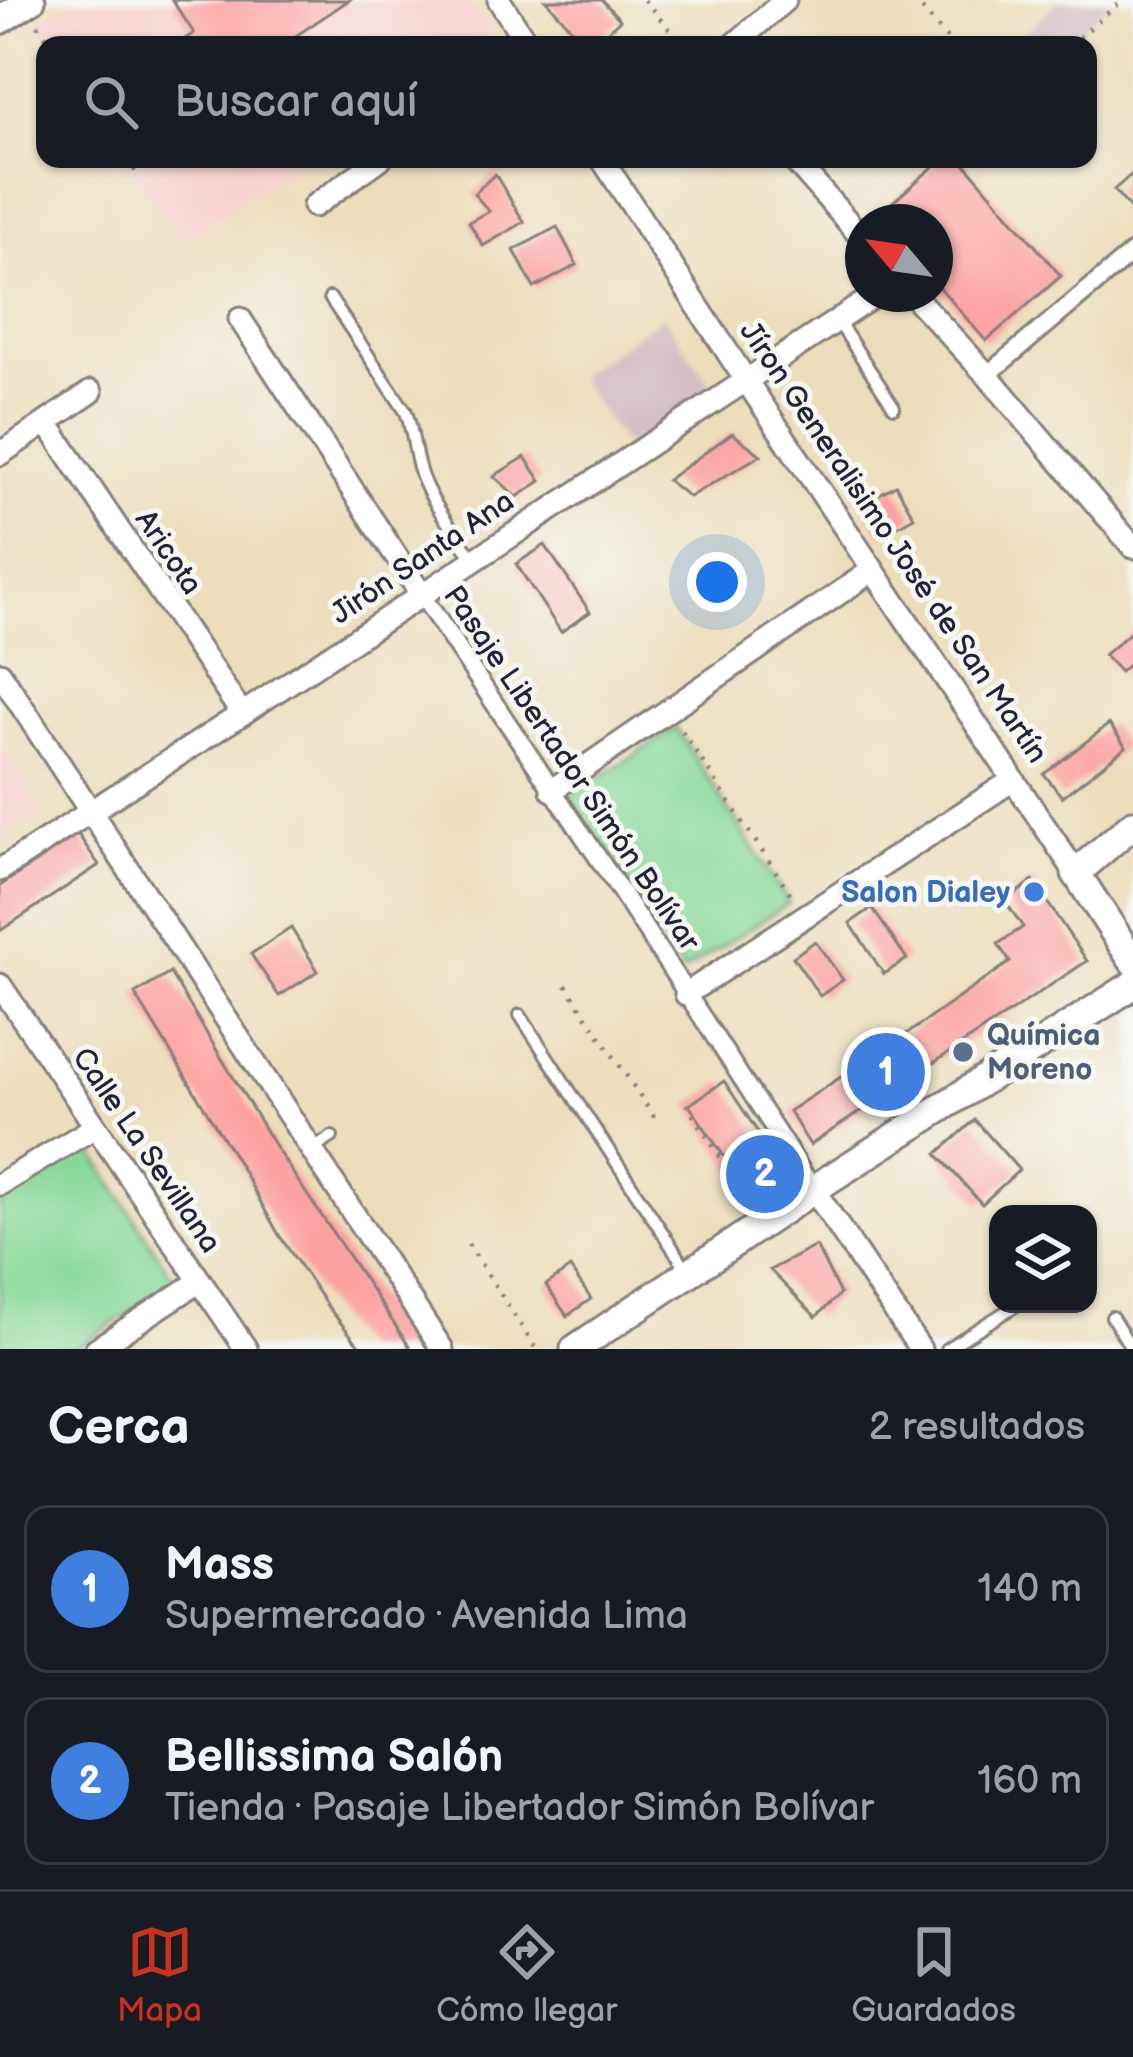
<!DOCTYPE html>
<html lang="es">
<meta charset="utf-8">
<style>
:root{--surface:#171b24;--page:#20242c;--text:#f1f3f6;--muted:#9ea1a6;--line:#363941;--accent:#c8321e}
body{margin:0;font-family:"Balsamiq Sans",sans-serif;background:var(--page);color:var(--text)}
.controls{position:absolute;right:36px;bottom:36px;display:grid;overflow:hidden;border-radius:24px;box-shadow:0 3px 9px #0004}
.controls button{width:108px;height:108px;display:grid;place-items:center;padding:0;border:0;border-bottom:3px solid var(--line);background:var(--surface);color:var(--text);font:60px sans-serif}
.compass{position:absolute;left:845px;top:204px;width:108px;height:108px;border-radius:50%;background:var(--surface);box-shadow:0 3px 9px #0004;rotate:299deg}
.you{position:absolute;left:717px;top:582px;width:42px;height:42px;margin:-30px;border:9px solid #fff;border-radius:50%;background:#1a73e8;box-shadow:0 0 0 18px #1a73e833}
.badge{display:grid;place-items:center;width:78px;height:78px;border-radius:50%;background:var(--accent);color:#fff;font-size:39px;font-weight:700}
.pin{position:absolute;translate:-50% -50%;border:6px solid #fff;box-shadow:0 3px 12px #0006}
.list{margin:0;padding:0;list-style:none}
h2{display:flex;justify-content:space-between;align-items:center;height:156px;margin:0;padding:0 48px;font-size:51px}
h2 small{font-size:39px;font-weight:400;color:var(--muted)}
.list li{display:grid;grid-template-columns:78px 1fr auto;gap:36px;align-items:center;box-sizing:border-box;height:168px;margin:0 24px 24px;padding:0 24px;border:3px solid var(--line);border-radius:24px}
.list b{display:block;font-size:45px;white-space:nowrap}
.list p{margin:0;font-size:39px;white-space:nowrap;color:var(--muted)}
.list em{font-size:39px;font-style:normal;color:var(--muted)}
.icon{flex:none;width:66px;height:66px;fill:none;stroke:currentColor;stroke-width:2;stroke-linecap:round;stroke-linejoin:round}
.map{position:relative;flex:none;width:1133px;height:1349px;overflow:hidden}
.search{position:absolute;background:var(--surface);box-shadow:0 3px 9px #0004;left:36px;right:36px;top:36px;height:132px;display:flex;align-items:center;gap:30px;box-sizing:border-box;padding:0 42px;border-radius:24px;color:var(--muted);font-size:45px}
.sheet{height:540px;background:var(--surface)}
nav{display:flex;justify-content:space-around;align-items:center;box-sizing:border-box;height:168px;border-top:3px solid var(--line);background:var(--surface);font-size:33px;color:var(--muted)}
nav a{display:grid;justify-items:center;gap:6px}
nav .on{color:var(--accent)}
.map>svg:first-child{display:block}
.built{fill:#f7d0ce}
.industrial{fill:#d2bec4}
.green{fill:#88d999;stroke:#557e6a;stroke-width:3}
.building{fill:#fda2a1}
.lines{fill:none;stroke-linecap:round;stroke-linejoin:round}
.service-casing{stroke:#87807b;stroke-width:16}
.pedestrian-casing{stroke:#87807b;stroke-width:22}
.minor-casing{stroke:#87807b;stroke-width:27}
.tertiary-casing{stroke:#87807b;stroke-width:33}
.path{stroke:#87807b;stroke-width:4.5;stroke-dasharray:3 9;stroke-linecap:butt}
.service{stroke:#fff;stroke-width:10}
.pedestrian{stroke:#fff;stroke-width:16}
.minor{stroke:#fff;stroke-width:21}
.tertiary{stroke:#fff;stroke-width:27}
.shop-dot{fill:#3f7fe0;stroke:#f6f6f2;stroke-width:4.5}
.service-dot{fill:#5c6f8a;stroke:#f6f6f2;stroke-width:4.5}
.labels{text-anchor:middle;stroke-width:10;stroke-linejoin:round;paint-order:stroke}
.street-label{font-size:30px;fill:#22223b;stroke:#f6f6f2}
.shop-label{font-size:30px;font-weight:bold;fill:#366cbe;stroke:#f6f6f2;text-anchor:end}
.service-label{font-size:30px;font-weight:bold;fill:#4e5e75;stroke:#f6f6f2;text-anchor:start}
</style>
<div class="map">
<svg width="1133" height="1349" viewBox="0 0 1133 1349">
<rect width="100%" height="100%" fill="#f6f6f2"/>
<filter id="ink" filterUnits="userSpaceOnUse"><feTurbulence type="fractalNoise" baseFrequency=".00833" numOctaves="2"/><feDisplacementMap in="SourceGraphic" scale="24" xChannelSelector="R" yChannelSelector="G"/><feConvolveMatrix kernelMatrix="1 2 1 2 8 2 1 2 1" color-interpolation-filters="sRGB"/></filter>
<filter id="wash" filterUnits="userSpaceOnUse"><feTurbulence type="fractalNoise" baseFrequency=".004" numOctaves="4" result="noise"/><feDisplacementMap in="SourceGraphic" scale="48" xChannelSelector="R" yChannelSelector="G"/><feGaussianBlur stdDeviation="2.7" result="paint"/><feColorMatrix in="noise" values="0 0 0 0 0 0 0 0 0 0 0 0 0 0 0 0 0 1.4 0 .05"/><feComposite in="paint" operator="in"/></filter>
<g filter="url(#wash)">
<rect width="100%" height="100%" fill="#ecdebb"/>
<g class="built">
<path d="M74 0H469L493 36 479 45H52L38 23Z"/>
<path d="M127 159H307L181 242Z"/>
<path d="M0 745 43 811 0 839Z"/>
</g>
<g class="industrial">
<path d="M1059 0H1111L1065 45H1013Z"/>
<path d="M663 316 712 386 626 447 577 377Z"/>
</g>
<g class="green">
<path d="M676 728 789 903 683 972 570 797Z"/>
<path d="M87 1143 176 1283 74 1349H0V1200Z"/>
</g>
<g id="blocks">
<g class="building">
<path d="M172 0H349L294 37 300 45H176L194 33Z"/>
<path d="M546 0H602L620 20 592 45H586Z"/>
<path d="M942 159H961L1061 276 986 341 935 282V222H884L878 215Z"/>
<path d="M1133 173V212L1114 190Z"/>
<path d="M495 174 524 222 483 246 469 222 489 211 474 194Z"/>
<path d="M557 227 577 265 534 288 514 250Z"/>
<path d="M732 433 761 455 689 497 667 480Z"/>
<path d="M525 457 541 481 517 497 494 476Z"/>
<path d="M896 485 914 517 882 535 863 503Z"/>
<path d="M545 545 590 612 561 632 516 564Z"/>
<path d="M1133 630V660L1120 672 1104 655Z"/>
<path d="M1109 724 1126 747 1062 797 1044 774Z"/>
<path d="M78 834 99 865 0 931V886Z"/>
<path d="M1033 881 1087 961 810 1145 789 1111 911 1031 1010 962 998 944 1023 927 1005 901Z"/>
<path d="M872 908 907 959 884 974 850 923Z"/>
<path d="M291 928 318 971 279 996 251 954Z"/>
<path d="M815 941 843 980 820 996 793 957Z"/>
<path d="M170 973 276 1148 411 1349H362L328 1307 279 1235 242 1169 135 994Z"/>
<path d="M724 1081 783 1170 749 1193 689 1105Z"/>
<path d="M975 1120 1019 1170 982 1204 937 1154Z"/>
<path d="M816 1246 840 1294 816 1317 770 1270Z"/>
<path d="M570 1268 591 1299 567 1316 546 1285Z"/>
</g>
</g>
</g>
<g filter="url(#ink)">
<use href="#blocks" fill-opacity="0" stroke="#87807b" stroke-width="3"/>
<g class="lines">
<g class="service-casing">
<g id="service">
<path d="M330 298 406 412C414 434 414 456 422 477 433 506 456 533 473 559"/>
<path d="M837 320 894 407"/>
<path d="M520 1015 689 1273"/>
<path d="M311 1150 332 1137"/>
<path d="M1112 1317 1132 1349"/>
<path d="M946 1349 1018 1304"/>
</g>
</g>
<g class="pedestrian-casing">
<g id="pedestrian">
<path d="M987 375 1133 252"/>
<path d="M421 594 621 892 814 1190"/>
</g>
</g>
<g class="minor-casing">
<g id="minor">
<path d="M499 0 528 45"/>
<path d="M734 45 785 0"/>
<path d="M602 159 745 379 1076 873"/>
<path d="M793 159 863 239"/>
<path d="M314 206 380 159"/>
<path d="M912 294 987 375 1133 547"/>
<path d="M240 319 421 594"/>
<path d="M47 423 242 714"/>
<path d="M0 454 91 392"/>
<path d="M0 673 442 1349"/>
<path d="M552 790 873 570"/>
<path d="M0 870 242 714 877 294"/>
<path d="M0 985 246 1349"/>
<path d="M686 994 1013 780"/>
<path d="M0 1184 95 1127"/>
<path d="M814 1190 920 1349"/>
<path d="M96 1349 200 1281"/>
</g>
</g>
<g class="tertiary-casing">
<g id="tertiary">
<path d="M0 20 31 0"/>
<path d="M1133 824 1076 873 1133 961"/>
<path d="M575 1349 831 1178 1133 985"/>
</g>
</g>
<g class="path">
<path d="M644 0 683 45"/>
<path d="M914 0 953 45"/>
<path d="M38 25 52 45"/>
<path d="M1070 45 1123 0"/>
<path d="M127 159 136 172"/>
<path d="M682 731 792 896"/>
<path d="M566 985 658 1123"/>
<path d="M686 1104 748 1200"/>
<path d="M468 1244 536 1349"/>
</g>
<use href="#service" class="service"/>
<use href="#pedestrian" class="pedestrian"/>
<use href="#minor" class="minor"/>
<use href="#tertiary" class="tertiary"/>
</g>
</g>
<circle class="shop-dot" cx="1034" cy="892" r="12"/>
<circle class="service-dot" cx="963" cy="1052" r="12"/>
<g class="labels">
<g class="street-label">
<text transform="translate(894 542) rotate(56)" y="10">Jíron Generalisimo José de San Martín</text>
<text transform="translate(169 552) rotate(56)" y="10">Aricota</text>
<text transform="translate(422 557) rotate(-34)" y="10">Jirón Santa Ana</text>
<text transform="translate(572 768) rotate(56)" y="10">Pasaje Libertador Simón Bolívar</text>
<text transform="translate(147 1150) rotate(56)" y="10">Calle La Sevillana</text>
</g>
<g class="shop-label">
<text x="1010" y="902">Salon Dialey</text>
</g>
<g class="service-label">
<text x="987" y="1045">Química<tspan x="987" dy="34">Moreno</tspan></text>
</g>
</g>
</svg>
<div class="controls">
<button><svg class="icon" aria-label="layers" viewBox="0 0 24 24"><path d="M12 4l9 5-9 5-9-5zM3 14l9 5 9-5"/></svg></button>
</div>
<svg class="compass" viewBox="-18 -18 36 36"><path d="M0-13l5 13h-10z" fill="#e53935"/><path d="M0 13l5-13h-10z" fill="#9ea1a6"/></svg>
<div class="you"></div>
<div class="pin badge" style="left:886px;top:1072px;background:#3f7fe0">1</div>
<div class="pin badge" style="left:765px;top:1174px;background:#3f7fe0">2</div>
<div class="search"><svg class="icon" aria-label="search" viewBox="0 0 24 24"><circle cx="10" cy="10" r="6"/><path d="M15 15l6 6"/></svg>Buscar aquí</div>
</div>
<section class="sheet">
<h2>Cerca<small>2 resultados</small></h2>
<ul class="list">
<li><span class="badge" style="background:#3f7fe0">1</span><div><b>Mass</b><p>Supermercado · Avenida Lima</p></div><em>140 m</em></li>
<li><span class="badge" style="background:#3f7fe0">2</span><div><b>Bellissima Salón</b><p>Tienda · Pasaje Libertador Simón Bolívar</p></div><em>160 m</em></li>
</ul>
</section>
<nav>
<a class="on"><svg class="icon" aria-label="map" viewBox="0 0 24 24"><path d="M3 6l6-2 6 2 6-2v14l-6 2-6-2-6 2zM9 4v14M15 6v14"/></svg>Mapa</a>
<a><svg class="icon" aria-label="directions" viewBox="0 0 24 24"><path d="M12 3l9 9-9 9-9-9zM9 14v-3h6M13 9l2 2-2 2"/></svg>Cómo llegar</a>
<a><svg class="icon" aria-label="saved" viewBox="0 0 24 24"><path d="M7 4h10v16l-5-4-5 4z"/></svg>Guardados</a>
</nav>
